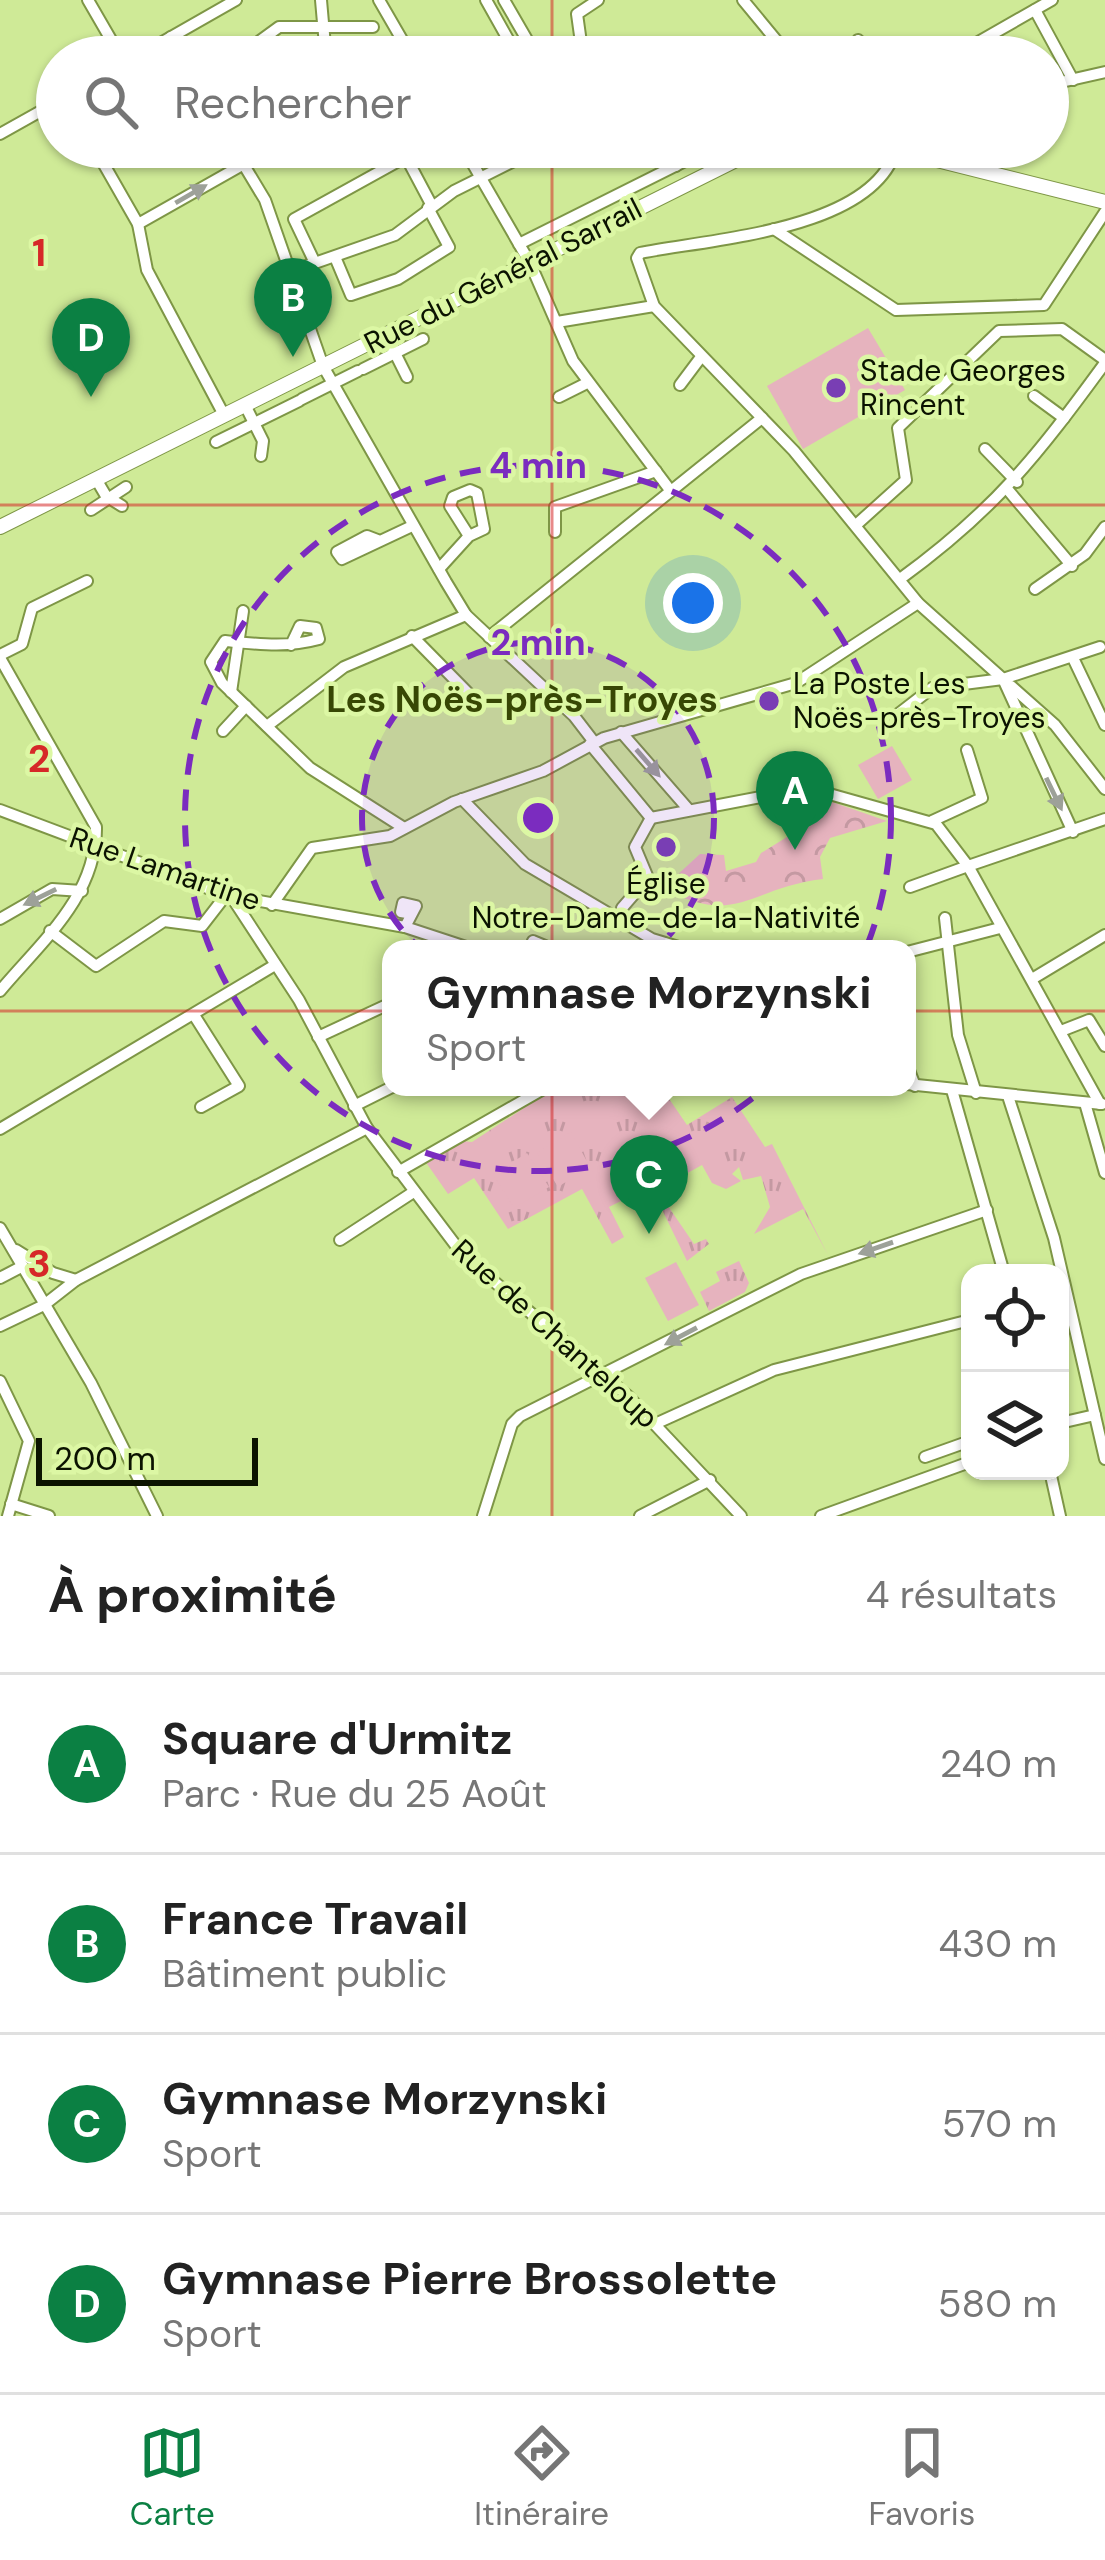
<!DOCTYPE html>
<html lang="fr">
<meta charset="utf-8">
<style>
:root{--surface:#fff;--page:#f6f6f6;--text:#222;--muted:#767676;--line:#e0e0e0;--accent:#0b8043}
body{margin:0;font-family:"DM Sans",sans-serif;background:var(--page);color:var(--text)}
.controls{position:absolute;right:36px;bottom:36px;display:grid;overflow:hidden;border-radius:24px;box-shadow:0 3px 9px #0004}
.controls button{width:108px;height:108px;display:grid;place-items:center;padding:0;border:0;border-bottom:3px solid var(--line);background:var(--surface);color:var(--text);font:60px sans-serif}
.scale{position:absolute;left:36px;bottom:30px;width:222px;box-sizing:border-box;padding-left:12px;border:6px solid #0b1300;border-top:0;font-size:33px;line-height:42px;white-space:nowrap;color:#0b1300;-webkit-text-stroke:9px #dcf7a4;paint-order:stroke}
.you{position:absolute;left:693px;top:603px;width:42px;height:42px;margin:-30px;border:9px solid #fff;border-radius:50%;background:#1a73e8;box-shadow:0 0 0 18px #1a73e833}
.badge{display:grid;place-items:center;width:78px;height:78px;border-radius:50%;background:var(--accent);color:#fff;font-size:39px;font-weight:700}
.pin{position:absolute;translate:-50% -99px;filter:drop-shadow(0 3px 6px #0008)}
.pin::after{content:'';position:absolute;top:63px;width:42px;height:36px;background:inherit;clip-path:polygon(0 0,100% 0,50% 100%)}
.popup{position:absolute;left:382px;top:940px;width:534px;height:156px;box-sizing:border-box;display:grid;place-content:center;border-radius:24px;background:var(--surface);filter:drop-shadow(0 3px 9px #0005);font-size:39px;white-space:nowrap;color:var(--muted)}
.popup b{font-size:45px;color:var(--text)}
.popup::after{content:'';position:absolute;left:50%;top:100%;margin-left:-24px;border:24px solid transparent;border-top-color:var(--surface)}
.list{margin:0;padding:0;list-style:none}
h2{display:flex;justify-content:space-between;align-items:center;height:156px;margin:0;padding:0 48px;font-size:51px}
h2 small{font-size:39px;font-weight:400;color:var(--muted)}
.list li{display:grid;grid-template-columns:78px 1fr auto;gap:36px;align-items:center;box-sizing:border-box;height:180px;padding:0 48px;border-top:3px solid var(--line)}
.list b{display:block;font-size:45px;white-space:nowrap}
.list p{margin:0;font-size:39px;white-space:nowrap;color:var(--muted)}
.list em{font-size:39px;font-style:normal;color:var(--muted)}
.icon{flex:none;width:66px;height:66px;fill:none;stroke:currentColor;stroke-width:2;stroke-linecap:round;stroke-linejoin:round}
.map{position:relative;flex:none;width:1105px;height:1516px;overflow:hidden}
.search{position:absolute;background:var(--surface);box-shadow:0 3px 9px #0004;left:36px;right:36px;top:36px;height:132px;display:flex;align-items:center;gap:30px;box-sizing:border-box;padding:0 42px;border-radius:66px;color:var(--muted);font-size:45px}
.sheet{height:876px;background:var(--surface)}
nav{display:flex;justify-content:space-around;align-items:center;box-sizing:border-box;height:168px;border-top:3px solid var(--line);background:var(--surface);font-size:33px;color:var(--muted)}
nav a{display:grid;justify-items:center;gap:6px}
nav .on{color:var(--accent)}
.map>svg:first-child{display:block}
.grass{fill:url(#grass-tufts)}
.park{fill:url(#park-crowns)}
.garden{fill:#e6b3be}
.lines{fill:none;stroke-linecap:round;stroke-linejoin:round}
.minor-casing{stroke:#7e9646;stroke-width:14}
.major-casing{stroke:#7e9646;stroke-width:16}
.minor{stroke:#fff;stroke-width:10}
.major{stroke:#fff;stroke-width:14}
.oneway{fill:#9da199}
.grid{fill:none;stroke:#d62828;stroke-width:3;stroke-opacity:0.55}
.ring{fill:none;stroke:#7b2cbf;stroke-width:6;stroke-dasharray:21 15}
.poi-dot{fill:#793eb4;stroke:#dcf7a4;stroke-width:4.5}
.labels{text-anchor:middle;stroke-width:9;stroke-linejoin:round;paint-order:stroke}
.street-label{font-size:30px;fill:#0b1300;stroke:#dcf7a4}
.poi-label{font-size:30px;fill:#0b1300;stroke:#dcf7a4;text-anchor:start}
.quarter-label{font-size:36px;font-weight:bold;fill:#374704;stroke:#dcf7a4}
.grid-label{font-size:39px;text-anchor:middle;font-weight:bold;fill:#d62828;stroke:#dcf7a4;stroke-width:9;stroke-linejoin:round;paint-order:stroke}
.centre{fill:#7b2cbf;stroke:#dcf7a4;stroke-width:6}
.ring-label{font-size:36px;text-anchor:middle;font-weight:bold;fill:#7b2cbf;stroke:#dcf7a4;stroke-width:9;stroke-linejoin:round;paint-order:stroke}
</style>
<div class="map">
<svg width="1105" height="1516" viewBox="0 0 1105 1516">
<defs>
<pattern id="grass-tufts" width="24" height="20" patternUnits="userSpaceOnUse" patternTransform="scale(3)"><rect width="24" height="20" fill="#e6b3be"/><path d="M3 7l-1-3M5 7V3M7 7l1-3M15 17l-1-3M17 17v-4M19 17l1-3" fill="none" stroke="#c499a2"/></pattern>
<pattern id="park-crowns" width="20" height="18" patternUnits="userSpaceOnUse" patternTransform="scale(3)"><rect width="20" height="18" fill="#e6b3be"/><path d="M2 6a3 3 0 1 1 6 0M12 15a3 3 0 1 1 6 0" fill="none" stroke="#c499a2"/></pattern>
</defs>
<rect width="100%" height="100%" fill="#cfea97"/>
<g class="grass">
<path d="M556 1087H661L687 1125 732 1097 765 1147 772 1144 828 1255 803 1209 754 1234 770 1207 761 1176 743 1180 739 1167 732 1174 741 1181 726 1189 712 1183 702 1165 657 1190 694 1244 706 1239 709 1244 687 1261 652 1189 655 1184 609 1207 624 1237 612 1244 582 1189 508 1229 474 1178 448 1194 425 1161 462 1141 472 1142Z"/>
<path d="M739 1261 749 1283 745 1292 709 1311 700 1292 720 1281 716 1272Z"/>
</g>
<path class="park" d="M809 794 887 821 830 838 820 857 823 879C748 888 737 928 663 888L700 854 724 855 726 871 756 862 761 853 803 827 784 797Z"/>
<g class="garden">
<path d="M868 328 905 390 803 449 767 386Z"/>
<path d="M892 746 912 780 878 799 858 765Z"/>
<path d="M571 1132 596 1178 586 1184 578 1174 558 1187 537 1153Z"/>
<path d="M527 1153 549 1187 514 1208 493 1174Z"/>
<path d="M676 1262 699 1305 668 1321 645 1278Z"/>
</g>
<g class="lines">
<g class="minor-casing">
<g id="minor">
<path d="M88 0 121 57"/>
<path d="M321 0 326 57"/>
<path d="M379 0 412 57"/>
<path d="M486 0 518 57"/>
<path d="M504 0 537 57"/>
<path d="M743 0 790 57"/>
<path d="M1035 10 1073 80"/>
<path d="M171 37 182 57"/>
<path d="M858 40 872 57"/>
<path d="M136 57 236 0"/>
<path d="M238 57 279 27H373"/>
<path d="M583 57 577 14 598 0"/>
<path d="M952 57 1052 0"/>
<path d="M1048 85 1105 72"/>
<path d="M0 134 57 102"/>
<path d="M94 147 138 224 147 270 224 415"/>
<path d="M233 147 265 200 323 366 446 582 466 615 574 716 594 742"/>
<path d="M463 147 530 263 573 361 670 490"/>
<path d="M665 147 676 166"/>
<path d="M896 149C873 231 708 239 640 253L637 258 654 306 794 451 918 603 1003 679 1073 832"/>
<path d="M138 224 244 164"/>
<path d="M774 229 896 310 1044 305 1105 212"/>
<path d="M519 244 713 147"/>
<path d="M335 257 351 295 398 279 449 247 428 208"/>
<path d="M315 263 294 219 406 157 432 206"/>
<path d="M289 272 395 235 454 191 542 147"/>
<path d="M557 322 654 306"/>
<path d="M386 335 407 377"/>
<path d="M363 369 423 339"/>
<path d="M680 385 701 357"/>
<path d="M1034 396 1064 418"/>
<path d="M559 397 587 383"/>
<path d="M302 399 358 371"/>
<path d="M245 405 263 441 261 456"/>
<path d="M216 442 299 401"/>
<path d="M985 449 1017 482"/>
<path d="M96 479 106 496 122 506"/>
<path d="M1008 490 1072 566"/>
<path d="M91 510 126 487"/>
<path d="M856 525 906 480 898 428 999 331 1062 329 1105 360"/>
<path d="M555 532V507L656 471"/>
<path d="M380 541 367 536 337 552 342 559 410 527 413 525"/>
<path d="M439 569 469 536 484 529 477 493 470 490 453 497 450 506 469 536"/>
<path d="M900 579C995 510 1037 456 1105 363"/>
<path d="M1035 589 1085 554 1105 527"/>
<path d="M412 636 468 693"/>
<path d="M489 637 762 418"/>
<path d="M291 645 300 626 316 628 319 639C286 648 258 644 225 641L211 662 222 683 310 768 404 828"/>
<path d="M0 655 22 644 32 608 87 581"/>
<path d="M0 658 96 827C97 896 41 942 0 991"/>
<path d="M1073 658 1105 725"/>
<path d="M1011 686 1055 725 1105 789"/>
<path d="M231 692 243 611"/>
<path d="M897 715 932 688 1003 679 1100 647"/>
<path d="M267 726 344 667 466 615"/>
<path d="M223 731 246 706"/>
<path d="M621 732 689 810"/>
<path d="M590 744 651 818"/>
<path d="M462 799 525 864 652 939 685 949"/>
<path d="M0 810 226 895 405 927 472 949"/>
<path d="M651 818 808 788 936 824 968 866 1105 819"/>
<path d="M932 821 982 798 967 750"/>
<path d="M910 887 968 866 1100 1104"/>
<path d="M231 896 299 1000 367 1128 463 1255 628 1396 741 1516"/>
<path d="M272 905 312 848 390 836 454 802 543 771 604 738 796 683 918 603"/>
<path d="M622 908 648 878 635 847 651 818"/>
<path d="M945 918 958 1035 976 1093"/>
<path d="M0 919 52 889 82 891"/>
<path d="M405 927 416 906 403 903 401 912 407 913"/>
<path d="M50 931 96 966 164 921 202 926 226 895"/>
<path d="M530 949 533 941 545 946"/>
<path d="M907 952 1000 928"/>
<path d="M1032 979 1105 935"/>
<path d="M194 1015 239 1086 201 1107"/>
<path d="M1061 1031 1089 1020 1105 1046"/>
<path d="M318 1037 391 1003"/>
<path d="M907 1065 915 1086"/>
<path d="M907 1084 1102 1104"/>
<path d="M952 1090 1004 1273"/>
<path d="M1008 1096 1054 1238 1105 1459"/>
<path d="M1085 1103 1105 1173"/>
<path d="M354 1106 392 1087"/>
<path d="M0 1129 275 965"/>
<path d="M398 1172 547 1087"/>
<path d="M0 1228 91 1383 157 1516"/>
<path d="M340 1240 412 1193"/>
<path d="M16 1250 53 1273 76 1280"/>
<path d="M0 1278 23 1266"/>
<path d="M0 1326 44 1305 76 1280 367 1128"/>
<path d="M0 1381 29 1441 8 1516"/>
<path d="M1060 1423 1095 1415"/>
<path d="M655 1424 774 1370 970 1320"/>
<path d="M925 1457 970 1441"/>
<path d="M1050 1471 1060 1516"/>
<path d="M11 1504 49 1516"/>
<path d="M483 1516 512 1424 520 1416 801 1274 987 1210"/>
<path d="M640 1516 710 1480"/>
<path d="M821 1516 970 1462"/>
</g>
</g>
<g class="major-casing">
<g id="major">
<path d="M885 147 1105 202"/>
<path d="M0 527 762 147"/>
</g>
</g>
<use href="#minor" class="minor"/>
<use href="#major" class="major"/>
</g>
<defs><path id="oneway-solid" d="M-6-.8H1V-3.2L6.5 0L1 3.2V.8H-6Z" transform="scale(3)"/></defs>
<g class="oneway">
<use href="#oneway-solid" transform="translate(191 194) rotate(-30)"/>
<use href="#oneway-solid" transform="translate(648 763) rotate(49)"/>
<use href="#oneway-solid" transform="translate(1054 794) rotate(64)"/>
<use href="#oneway-solid" transform="translate(40 897) rotate(154)"/>
<use href="#oneway-solid" transform="translate(876 1248) rotate(161)"/>
<use href="#oneway-solid" transform="translate(681 1336) rotate(152)"/>
</g>
<path class="grid" d="M552 0V57M552 147V1516M0 505H1105M0 1011H1105"/>
<circle cx="538" cy="818" r="176" fill="#7b2cbf" fill-opacity=".12"/>
<g class="ring">
<circle cx="538" cy="818" r="176"/>
<circle cx="538" cy="818" r="353"/>
</g>
<g class="poi-dot">
<circle cx="836" cy="388" r="12"/>
<circle cx="769" cy="701" r="12"/>
<circle cx="666" cy="847" r="12"/>
</g>
<g class="labels">
<g class="street-label">
<text transform="translate(503 276) rotate(-27)" y="10">Rue du Général Sarrail</text>
<text transform="translate(165 869) rotate(19)" y="10">Rue Lamartine</text>
<text transform="translate(555 1334) rotate(42)" y="10">Rue de Chanteloup</text>
</g>
<g class="poi-label">
<text x="860" y="381">Stade Georges<tspan x="860" dy="34">Rincent</tspan></text>
<text x="793" y="694">La Poste Les<tspan x="793" dy="34">Noës-près-Troyes</tspan></text>
<text x="666" y="894" text-anchor="middle">Église<tspan x="666" dy="34">Notre-Dame-de-la-Nativité</tspan></text>
</g>
<g class="quarter-label">
<text x="522" y="712">Les Noës-près-Troyes</text>
</g>
</g>
<g class="grid-label">
<text x="39" y="266">1</text>
<text x="39" y="772">2</text>
<text x="39" y="1277">3</text>
</g>
<circle cx="538" cy="818" r="18" class="centre"/>
<g class="ring-label">
<text x="538" y="478">4 min</text>
<text x="538" y="655">2 min</text>
</g>
</svg>
<div class="controls">
<button><svg class="icon" aria-label="locate" viewBox="0 0 24 24"><circle cx="12" cy="12" r="6"/><path d="M12 2v4M12 18v4M2 12h4M18 12h4"/></svg></button>
<button><svg class="icon" aria-label="layers" viewBox="0 0 24 24"><path d="M12 4l9 5-9 5-9-5zM3 14l9 5 9-5"/></svg></button>
</div>
<div class="scale">200 m</div>
<div class="you"></div>
<div class="pin badge" style="left:795px;top:850px">A</div>
<div class="pin badge" style="left:293px;top:357px">B</div>
<div class="pin badge" style="left:649px;top:1234px">C</div>
<div class="popup"><b>Gymnase Morzynski</b>Sport</div>
<div class="pin badge" style="left:91px;top:397px">D</div>
<div class="search"><svg class="icon" aria-label="search" viewBox="0 0 24 24"><circle cx="10" cy="10" r="6"/><path d="M15 15l6 6"/></svg>Rechercher</div>
</div>
<section class="sheet">
<h2>À proximité<small>4 résultats</small></h2>
<ul class="list">
<li><span class="badge">A</span><div><b>Square d'Urmitz</b><p>Parc · Rue du 25 Août</p></div><em>240 m</em></li>
<li><span class="badge">B</span><div><b>France Travail</b><p>Bâtiment public</p></div><em>430 m</em></li>
<li><span class="badge">C</span><div><b>Gymnase Morzynski</b><p>Sport</p></div><em>570 m</em></li>
<li><span class="badge">D</span><div><b>Gymnase Pierre Brossolette</b><p>Sport</p></div><em>580 m</em></li>
</ul>
</section>
<nav>
<a class="on"><svg class="icon" aria-label="map" viewBox="0 0 24 24"><path d="M3 6l6-2 6 2 6-2v14l-6 2-6-2-6 2zM9 4v14M15 6v14"/></svg>Carte</a>
<a><svg class="icon" aria-label="directions" viewBox="0 0 24 24"><path d="M12 3l9 9-9 9-9-9zM9 14v-3h6M13 9l2 2-2 2"/></svg>Itinéraire</a>
<a><svg class="icon" aria-label="saved" viewBox="0 0 24 24"><path d="M7 4h10v16l-5-4-5 4z"/></svg>Favoris</a>
</nav>
